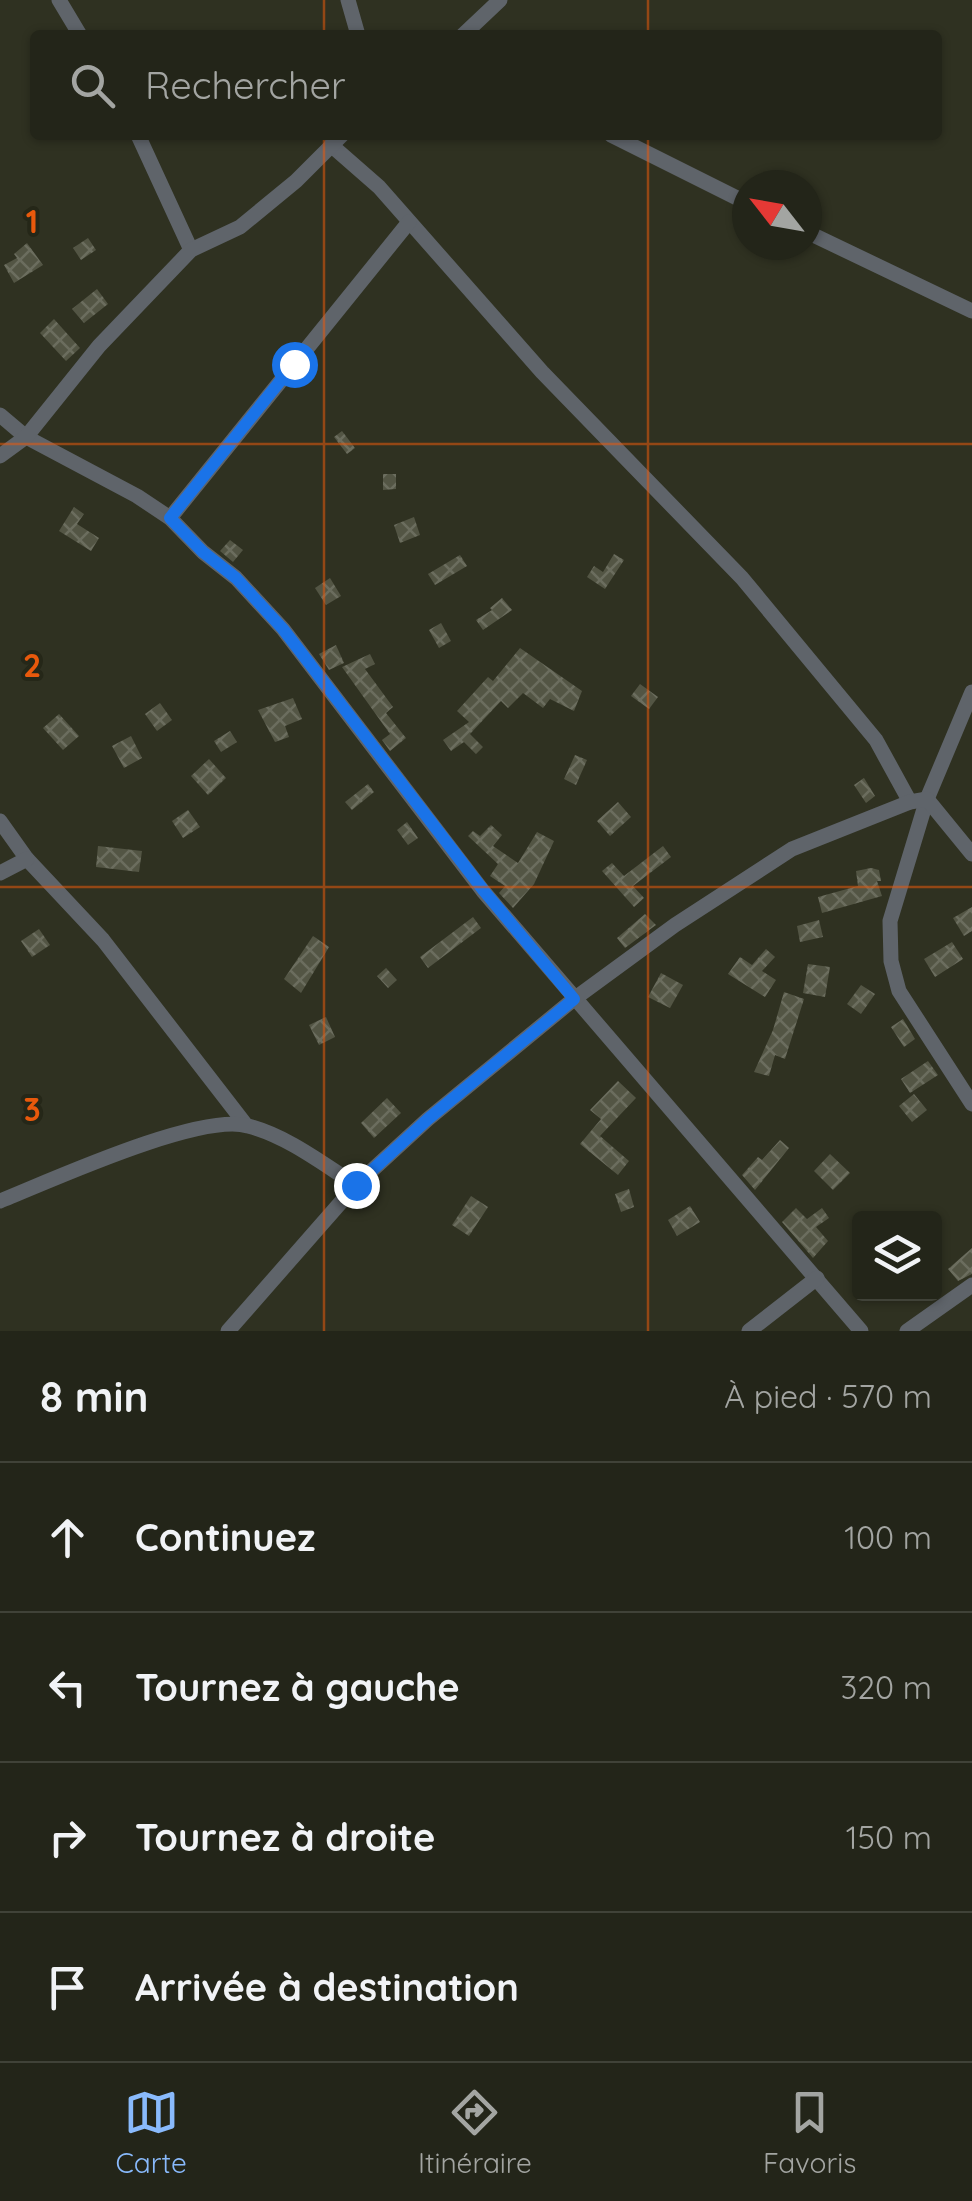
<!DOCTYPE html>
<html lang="fr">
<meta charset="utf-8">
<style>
:root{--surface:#232519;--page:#2b2d22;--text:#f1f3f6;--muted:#a3a5a2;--line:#404238;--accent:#89bafc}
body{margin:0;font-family:Quicksand,sans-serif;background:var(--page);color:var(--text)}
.controls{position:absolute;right:30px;bottom:30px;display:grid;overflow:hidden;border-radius:10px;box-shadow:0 2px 8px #0004}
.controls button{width:90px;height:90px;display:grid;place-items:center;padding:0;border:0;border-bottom:2px solid var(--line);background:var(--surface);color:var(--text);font:50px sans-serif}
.compass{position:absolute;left:732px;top:170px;width:90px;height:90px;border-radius:50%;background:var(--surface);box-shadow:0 2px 8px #0004;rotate:301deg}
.stop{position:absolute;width:30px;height:30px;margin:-22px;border:8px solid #1a73e8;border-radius:50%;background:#fff}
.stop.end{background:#1a73e8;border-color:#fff;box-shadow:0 2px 10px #0008}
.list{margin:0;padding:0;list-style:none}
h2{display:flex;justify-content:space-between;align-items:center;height:130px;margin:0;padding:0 40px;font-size:42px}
h2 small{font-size:32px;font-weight:400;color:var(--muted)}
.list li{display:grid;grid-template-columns:65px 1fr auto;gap:30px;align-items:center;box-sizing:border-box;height:150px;padding:0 40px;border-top:2px solid var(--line)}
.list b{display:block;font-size:38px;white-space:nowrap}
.list em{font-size:32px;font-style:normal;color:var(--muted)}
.icon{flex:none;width:55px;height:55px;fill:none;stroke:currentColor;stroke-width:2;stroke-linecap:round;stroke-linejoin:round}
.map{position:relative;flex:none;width:972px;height:1331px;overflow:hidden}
.search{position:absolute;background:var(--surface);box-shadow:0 2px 8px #0004;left:30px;right:30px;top:30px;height:110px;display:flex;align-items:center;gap:25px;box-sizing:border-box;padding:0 35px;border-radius:10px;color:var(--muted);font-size:38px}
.sheet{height:730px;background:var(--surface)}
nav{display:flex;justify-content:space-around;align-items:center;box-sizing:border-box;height:140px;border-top:2px solid var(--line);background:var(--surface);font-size:28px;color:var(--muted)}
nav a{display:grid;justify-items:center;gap:5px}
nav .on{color:var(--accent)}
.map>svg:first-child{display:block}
.building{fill:url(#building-cross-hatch)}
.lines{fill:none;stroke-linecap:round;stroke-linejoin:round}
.street{stroke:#5f646a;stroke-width:15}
.route{stroke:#1a73e8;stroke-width:12}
.grid{fill:none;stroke:#e8590c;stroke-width:2.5;stroke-opacity:0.55}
.grid-label{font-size:32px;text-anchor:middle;font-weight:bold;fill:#e8590c;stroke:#252718;stroke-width:8;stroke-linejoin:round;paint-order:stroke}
</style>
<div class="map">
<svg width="972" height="1331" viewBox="0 0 972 1331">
<defs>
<pattern id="building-cross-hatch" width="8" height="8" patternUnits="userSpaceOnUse" patternTransform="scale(2.5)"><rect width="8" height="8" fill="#535544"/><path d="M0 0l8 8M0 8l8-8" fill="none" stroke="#6b6d5e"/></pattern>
</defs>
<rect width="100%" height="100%" fill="#2f3121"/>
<g class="building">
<path d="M88 238 96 250 81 260 73 248Z"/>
<path d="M27 243 43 265 14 283 4 265 17 258 14 254Z"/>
<path d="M97 289 108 304 84 323 72 309Z"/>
<path d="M54 319 80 348 66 361 40 333Z"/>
<path d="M342 431 355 448 347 454 334 437Z"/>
<path d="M383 474H396V489L383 490Z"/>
<path d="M74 507 84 514 77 524 99 538 91 551 59 531Z"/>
<path d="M414 517 420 535 400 543 394 525Z"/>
<path d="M230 540 243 550 233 562 220 551Z"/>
<path d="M614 554 624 560 605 589 587 577 594 566 603 572Z"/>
<path d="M460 555 467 566 435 585 428 574Z"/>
<path d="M330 578 341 596 326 605 315 588Z"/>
<path d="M502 598 512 610 483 630 476 620 492 610 490 608Z"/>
<path d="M441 623 451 641 439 648 429 630Z"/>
<path d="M336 645 344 663 329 670 319 654Z"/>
<path d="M520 648 582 691 574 711 550 699 543 708 523 693 508 708 501 701 470 734 483 747 476 754 464 742 451 751 443 740 469 722 457 711 488 677 493 681Z"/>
<path d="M370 654 375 664 365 669 393 707 386 713 406 738 390 751 382 740 390 734 342 667Z"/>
<path d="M640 684 658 697 649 709 631 696Z"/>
<path d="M293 698 302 719 285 726 289 737 275 742 258 710Z"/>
<path d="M160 703 172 720 157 731 145 714Z"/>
<path d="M59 714 79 736 63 750 43 728Z"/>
<path d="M230 731 237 742 221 752 214 741Z"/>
<path d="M131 736 142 758 124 768 112 746Z"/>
<path d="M575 755 587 760 576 785 564 779Z"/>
<path d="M209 759 226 778 208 795 191 776Z"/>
<path d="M864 778 875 796 866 803 854 785Z"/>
<path d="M368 784 374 792 352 810 345 802Z"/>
<path d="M618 802 631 817 610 836 597 821Z"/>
<path d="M188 810 200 827 183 838 172 821Z"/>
<path d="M407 822 418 838 408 845 397 830Z"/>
<path d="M491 825 502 835 493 846 518 863 537 832 554 841 534 884 513 908 499 893 505 886 490 876 498 864 468 836 473 831 480 836Z"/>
<path d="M98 846 142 851 139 872 96 867Z"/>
<path d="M663 846 671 857 633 886 644 898 634 907 602 871 612 863 624 876Z"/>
<path d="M871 868 879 870 881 881H877L882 896 822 913 818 897 858 886 856 871Z"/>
<path d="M972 907V931L964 936 953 918Z"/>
<path d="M645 914 656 925 625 948 617 938Z"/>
<path d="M473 917 481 928 428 968 420 957Z"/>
<path d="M819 920 823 937 800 942 797 926Z"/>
<path d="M39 929 50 945 32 957 21 941Z"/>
<path d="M313 936 329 947 301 993 284 979Z"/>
<path d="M952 942 963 959 935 977 924 959Z"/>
<path d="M766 949 775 957 762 971 776 980 765 997 728 974 740 957 752 965Z"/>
<path d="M808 964 830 967 825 997 803 993Z"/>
<path d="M386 968 397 980 388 988 377 976Z"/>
<path d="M661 973 683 985 670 1008 648 997Z"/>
<path d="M861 985 875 994 861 1014 847 1004Z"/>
<path d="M784 992 804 999 785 1059 775 1055 769 1076 754 1072 773 1030Z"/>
<path d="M326 1017 335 1037 319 1045 309 1025Z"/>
<path d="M903 1019 915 1039 904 1047 891 1027Z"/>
<path d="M928 1061 938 1075 910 1093 901 1079Z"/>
<path d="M618 1081 636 1098 600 1136 629 1161 618 1175 580 1144 601 1119 590 1110Z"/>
<path d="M914 1094 927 1110 912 1122 899 1106Z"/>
<path d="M387 1098 401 1113 374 1138 361 1123Z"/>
<path d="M780 1140 789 1148 755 1190 742 1175 758 1157 762 1160Z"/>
<path d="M830 1154 850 1173 833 1190 814 1171Z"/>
<path d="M629 1189 634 1207 621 1212 615 1194Z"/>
<path d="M471 1196 488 1207 469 1236 452 1225Z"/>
<path d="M690 1206 700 1222 677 1236 668 1220Z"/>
<path d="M796 1208 807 1219 822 1208 829 1218 816 1227 828 1241 813 1258 782 1222Z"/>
<path d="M972 1248V1274L958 1281 948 1269Z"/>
</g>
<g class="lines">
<g class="street">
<path d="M59 0 80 35"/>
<path d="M348 0 358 35"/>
<path d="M463 35 500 0"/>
<path d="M138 135 191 250"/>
<path d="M611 135 747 203"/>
<path d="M331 145 379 187 542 372 742 578 876 740 910 802"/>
<path d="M807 232 972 311"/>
<path d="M0 415 26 437 137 496 170 518 203 552 236 578 283 629 483 891 861 1331"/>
<path d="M0 456 26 437 99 346 191 250 240 227 296 181 342 135"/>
<path d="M170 518 409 222"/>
<path d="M972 692 927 799 890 921 891 961 899 991 972 1104"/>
<path d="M0 821 27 859 103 940 246 1125"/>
<path d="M0 873 27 859"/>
<path d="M0 1201C50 1181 200 1112 248 1126 287 1136 323 1164 356 1185"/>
<path d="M228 1331 356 1185 428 1119 574 999 675 925 792 849 910 802 927 799 972 854"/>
<path d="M749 1331 817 1278"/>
<path d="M907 1331 972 1285"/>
</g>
</g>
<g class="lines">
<path class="route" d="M294 364 170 518 203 552 236 578 283 629 484 891 574 999 428 1119 356 1185"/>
</g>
<path class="grid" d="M324 0V35M648 0V35M324 135V1331M648 135V1331M0 444H972M0 887H972"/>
<g class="grid-label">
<text x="32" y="233">1</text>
<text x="32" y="677">2</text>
<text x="32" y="1121">3</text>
</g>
</svg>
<div class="controls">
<button><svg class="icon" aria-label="layers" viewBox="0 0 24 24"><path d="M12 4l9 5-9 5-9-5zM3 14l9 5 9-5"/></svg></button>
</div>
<svg class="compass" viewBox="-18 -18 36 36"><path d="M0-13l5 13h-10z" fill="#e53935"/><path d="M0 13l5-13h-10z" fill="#a3a5a2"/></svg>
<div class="stop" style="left:294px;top:364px"></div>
<div class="stop end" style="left:356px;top:1185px"></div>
<div class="search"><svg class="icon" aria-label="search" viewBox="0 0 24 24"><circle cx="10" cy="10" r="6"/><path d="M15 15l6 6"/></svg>Rechercher</div>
</div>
<section class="sheet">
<h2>8 min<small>À pied · 570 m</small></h2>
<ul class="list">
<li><svg class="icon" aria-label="ahead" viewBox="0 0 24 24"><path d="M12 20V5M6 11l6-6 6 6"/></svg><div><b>Continuez</b></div><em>100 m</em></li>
<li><svg class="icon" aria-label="left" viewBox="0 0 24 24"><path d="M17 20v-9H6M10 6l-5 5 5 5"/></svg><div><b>Tournez à gauche</b></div><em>320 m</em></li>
<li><svg class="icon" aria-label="right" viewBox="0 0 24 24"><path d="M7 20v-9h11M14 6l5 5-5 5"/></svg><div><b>Tournez à droite</b></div><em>150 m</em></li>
<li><svg class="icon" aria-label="arrive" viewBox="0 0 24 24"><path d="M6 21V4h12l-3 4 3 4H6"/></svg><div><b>Arrivée à destination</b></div></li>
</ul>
</section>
<nav>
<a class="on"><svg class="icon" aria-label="map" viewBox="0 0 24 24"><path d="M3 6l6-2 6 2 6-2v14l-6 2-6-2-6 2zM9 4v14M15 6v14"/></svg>Carte</a>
<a><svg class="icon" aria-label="directions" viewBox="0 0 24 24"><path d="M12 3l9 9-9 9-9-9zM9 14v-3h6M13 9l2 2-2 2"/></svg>Itinéraire</a>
<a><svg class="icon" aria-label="saved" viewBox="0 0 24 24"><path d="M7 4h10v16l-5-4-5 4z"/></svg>Favoris</a>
</nav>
